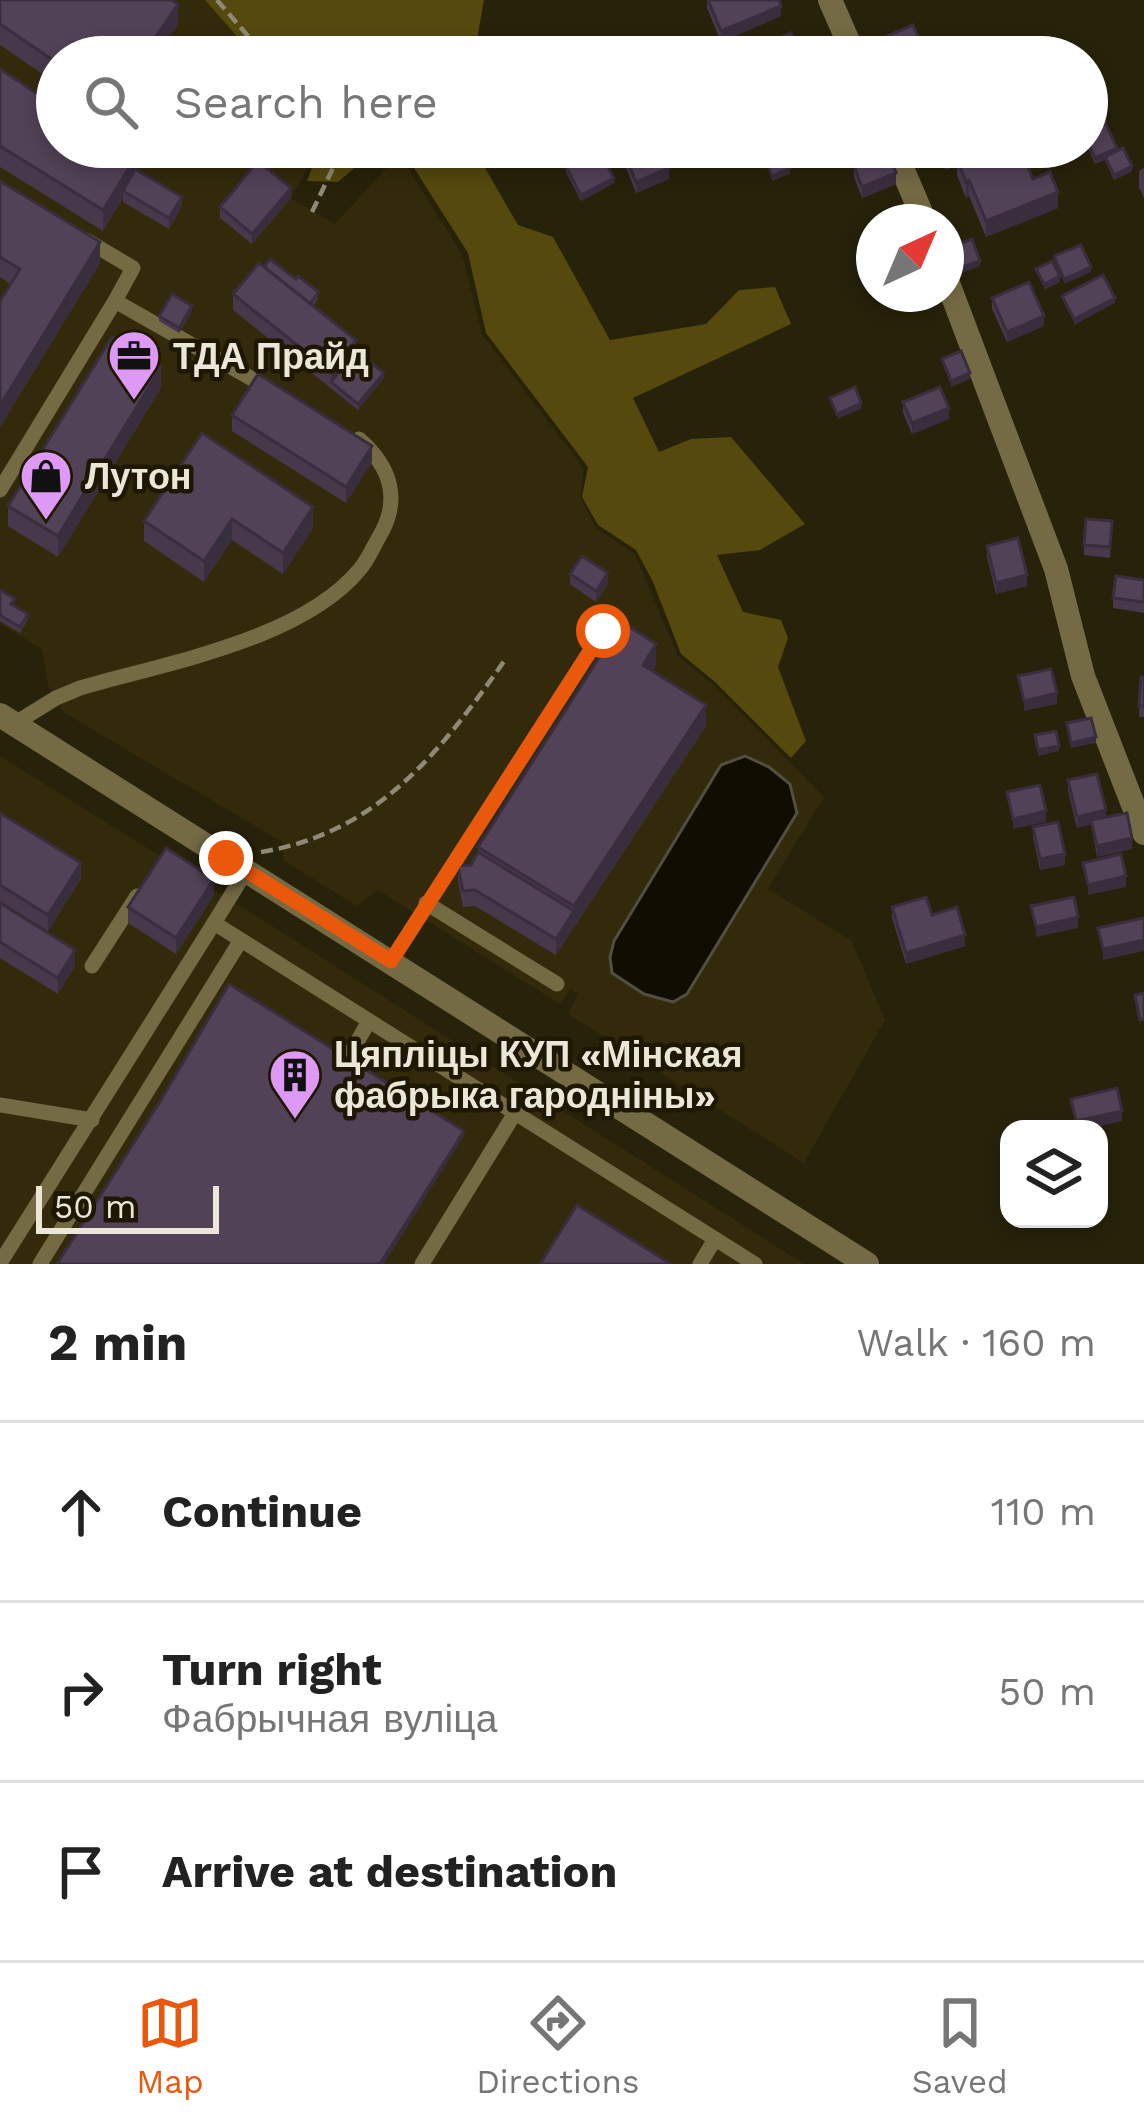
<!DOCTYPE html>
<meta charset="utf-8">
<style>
:root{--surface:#fff;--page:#f2f2f2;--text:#222;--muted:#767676;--line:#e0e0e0;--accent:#ea580c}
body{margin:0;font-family:"Work Sans",sans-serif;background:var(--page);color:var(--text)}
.controls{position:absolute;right:36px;bottom:36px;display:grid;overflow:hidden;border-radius:24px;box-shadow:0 6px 18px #0003}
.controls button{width:108px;height:108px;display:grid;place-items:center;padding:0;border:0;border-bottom:3px solid var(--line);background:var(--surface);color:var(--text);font:60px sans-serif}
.compass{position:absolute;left:856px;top:204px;width:108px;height:108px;border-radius:50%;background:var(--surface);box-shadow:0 6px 18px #0003;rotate:44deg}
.scale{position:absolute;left:36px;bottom:30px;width:183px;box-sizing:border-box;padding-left:12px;border:6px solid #eae7d8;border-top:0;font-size:33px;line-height:42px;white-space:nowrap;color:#eae7d8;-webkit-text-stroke:9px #1e1802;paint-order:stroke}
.stop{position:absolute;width:36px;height:36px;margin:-27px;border:9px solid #ea580c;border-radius:50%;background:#fff}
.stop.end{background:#ea580c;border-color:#fff;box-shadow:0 3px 12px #0008}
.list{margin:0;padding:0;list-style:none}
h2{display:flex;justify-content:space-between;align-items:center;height:156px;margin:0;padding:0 48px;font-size:51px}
h2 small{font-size:39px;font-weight:400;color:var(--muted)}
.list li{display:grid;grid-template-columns:78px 1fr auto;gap:36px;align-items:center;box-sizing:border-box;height:180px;padding:0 48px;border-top:3px solid var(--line)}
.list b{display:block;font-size:45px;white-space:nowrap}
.list p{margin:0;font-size:39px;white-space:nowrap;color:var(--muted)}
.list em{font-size:39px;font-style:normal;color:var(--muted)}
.icon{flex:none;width:66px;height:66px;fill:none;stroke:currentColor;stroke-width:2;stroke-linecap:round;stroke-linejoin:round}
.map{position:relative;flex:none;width:1144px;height:1264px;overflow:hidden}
.search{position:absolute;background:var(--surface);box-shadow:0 6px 18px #0003;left:36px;right:36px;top:36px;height:132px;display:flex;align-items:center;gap:30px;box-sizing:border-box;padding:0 42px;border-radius:66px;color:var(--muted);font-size:45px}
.sheet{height:696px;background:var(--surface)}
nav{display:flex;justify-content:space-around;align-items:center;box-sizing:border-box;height:168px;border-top:3px solid var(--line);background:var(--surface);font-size:33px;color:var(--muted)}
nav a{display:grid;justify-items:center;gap:6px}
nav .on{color:var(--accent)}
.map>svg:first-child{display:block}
.built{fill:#322a0a}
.forest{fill:#55490d}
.water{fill:#110d02;stroke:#524e42;stroke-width:3}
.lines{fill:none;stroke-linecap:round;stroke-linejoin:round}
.path{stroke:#8e8a77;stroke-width:4.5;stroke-dasharray:12 6;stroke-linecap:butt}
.lane{stroke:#746b44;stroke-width:15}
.street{stroke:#746b44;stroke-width:24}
.wall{fill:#47394b}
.shaded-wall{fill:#392e3d}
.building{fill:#524257;stroke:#392e3d;stroke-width:3}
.route{stroke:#ea580c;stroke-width:15}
.labels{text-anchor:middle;stroke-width:9;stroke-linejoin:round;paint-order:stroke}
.poi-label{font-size:36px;font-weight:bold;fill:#eae7d8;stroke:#1e1802;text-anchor:start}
</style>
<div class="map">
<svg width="1144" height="1264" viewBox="0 0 1144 1264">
<rect width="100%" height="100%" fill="#27220a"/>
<g class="built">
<path d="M0 0H205L255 57H57V147H319L291 198 335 224 399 154 462 254 482 334 584 469 580 497 596 528 635 554 678 656 715 686 824 797 768 889 852 941 885 1020 804 1163 568 1014 578 994 570 989 560 1004 378 890 357 906 284 861 282 842 63 712 48 685 42 649 0 624Z"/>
<path d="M0 756 283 933 804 1264H0Z"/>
</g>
<g class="forest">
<path d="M205 0H484L474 57H255Z"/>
<path d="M320 147H473L518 225 553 237 610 340 706 324 739 290 775 287 791 324 633 398 659 452 691 439 731 437 805 524 760 550 717 555 743 612 781 620 788 638 778 667 806 741 791 758 715 682 681 654 653 582 636 550 598 525 582 497 588 467 486 333 468 253 402 149 373 152 338 182 307 181Z"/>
</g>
<path class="water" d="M745 756 769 767 790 784 797 813 687 994 673 1002 644 994 612 973 610 957 614 941 721 765Z"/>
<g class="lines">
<g class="path">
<path d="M217 0 266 57"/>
<path d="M312 212 343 147"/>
<path d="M261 852C379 833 442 750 507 657"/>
</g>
<g class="lane">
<path d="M86 240 133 268 115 301"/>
<path d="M0 490 115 301 270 389"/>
<path d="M14 724 56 698 80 688C165 663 302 640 360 569 368 560 373 547 379 537 402 499 390 466 359 439"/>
<path d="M426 903 557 984"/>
<path d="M214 923 246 871"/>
<path d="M391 961 603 631"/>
<path d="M92 966 137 896"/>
<path d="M345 1063 369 1021"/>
<path d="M0 1105 92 1120"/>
<path d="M0 1263 214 923 755 1264"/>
<path d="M40 1264 241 940"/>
<path d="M422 1264 515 1113"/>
<path d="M700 1264 715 1239"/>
</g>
<g class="street">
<path d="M830 0 855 57"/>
<path d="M893 147 925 222"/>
<path d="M946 278 1056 569 1083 676 1144 833"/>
<path d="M0 715 867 1264"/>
</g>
</g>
<g class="wall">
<path d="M0 0 178 25 57 57V84L0 45Z"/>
<path d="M707 0 781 16 721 42 707 8Z"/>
<path d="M0 69 182 207 169 229 123 202V198L103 231 0 167Z"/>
<path d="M1087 128 1117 151 1132 171 1114 180 1105 160 1095 164 1087 146Z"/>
<path d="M618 147H660L669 179 636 193Z"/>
<path d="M939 147 969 155 1033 179 1058 208 986 237 969 196 966 198 957 175V165L946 170 939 153Z"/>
<path d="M854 166 896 184 862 198 854 177Z"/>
<path d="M566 167 614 183 581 201 566 172Z"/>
<path d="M1144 168V198L1139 187V171Z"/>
<path d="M0 181 100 263 0 427V301L10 284 0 277Z"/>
<path d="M291 198 252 244 220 218V207Z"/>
<path d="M233 294 319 297 313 306 384 378 358 410 233 310Z"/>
<path d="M992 298 1044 326 1007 342 992 309Z"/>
<path d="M192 312 179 333 159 321V316Z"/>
<path d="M161 388 58 557 8 526V506Z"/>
<path d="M903 402 949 419 912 434 903 413Z"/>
<path d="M232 415 372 462 346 503 232 431Z"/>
<path d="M313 507V528L283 574 232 540 204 582 144 541V521Z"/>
<path d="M1112 531 1110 558 1084 555V545Z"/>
<path d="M987 546 1027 586 996 594 987 557Z"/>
<path d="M570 574 608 584 596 602 570 584Z"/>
<path d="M1144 580V613L1113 608V598Z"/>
<path d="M0 590 28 619 20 633 0 621Z"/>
<path d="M656 665 652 671 706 726 556 955 475 906 463 907 458 882V866L471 865 478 852V847Z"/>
<path d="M1141 677H1144V717H1139Z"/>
<path d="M1068 780 1106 817 1132 849 1097 857 1091 824 1077 828 1068 791Z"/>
<path d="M0 813 81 879 48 931 0 901Z"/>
<path d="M1033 827 1065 865 1040 870 1033 838Z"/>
<path d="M214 895 176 954 128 923V907Z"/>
<path d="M0 903 75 966 58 994 0 958Z"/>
<path d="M892 907 932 915 965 946 906 964 892 918Z"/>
</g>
<g class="shaded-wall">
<path d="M178 4V25L156 57H142Z"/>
<path d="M781 6V16L721 42V31Z"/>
<path d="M923 48V57H901Z"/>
<path d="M1117 148V154L1095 164V158Z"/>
<path d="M135 158V179L123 191V198L103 231V210Z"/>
<path d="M957 160V165L946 170V165Z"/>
<path d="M1132 166V171L1114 180V175Z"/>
<path d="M669 168V179L636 193V182Z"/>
<path d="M790 168V174L772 181V176Z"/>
<path d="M896 173V184L862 198V187Z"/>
<path d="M614 178V183L581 201V195Z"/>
<path d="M969 180V196L966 198V182Z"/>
<path d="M291 188V198L252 244V234Z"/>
<path d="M1058 192V208L986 237V221Z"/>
<path d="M182 197V207L169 229V218Z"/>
<path d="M100 242V263L0 427V406Z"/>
<path d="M980 261V266L959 274V268Z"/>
<path d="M1091 267V272L1064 284V279Z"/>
<path d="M1060 276V282L1044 290V284Z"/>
<path d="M1115 298V303L1074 325V319Z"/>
<path d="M192 306V312L179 333V328Z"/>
<path d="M1044 316V326L1007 342V332Z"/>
<path d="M356 340V356L331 382V372Z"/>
<path d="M161 367V388L58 557V536Z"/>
<path d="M384 373V378L358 410V404Z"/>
<path d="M970 373V379L951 387V381Z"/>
<path d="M861 403V409L837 419V414Z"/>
<path d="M949 408V419L912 434V423Z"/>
<path d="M372 446V462L346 503V487Z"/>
<path d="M313 507V528L283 574V553Z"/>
<path d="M232 519V540L204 582V561Z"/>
<path d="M608 573V584L596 602V591Z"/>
<path d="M1027 575V586L996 594V583Z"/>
<path d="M656 644V665L643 686V665Z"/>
<path d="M1057 693V704L1024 711V701Z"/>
<path d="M706 705V726L574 927V906Z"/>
<path d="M1096 737V743L1071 748V743Z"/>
<path d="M1059 746V751L1038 756V750Z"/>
<path d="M1106 810V821L1077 828V817Z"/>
<path d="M1046 811V822L1013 829V819Z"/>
<path d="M1132 838V849L1097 857V846Z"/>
<path d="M1065 854V865L1040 870V859Z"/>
<path d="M81 863V879L48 931V915Z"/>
<path d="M1126 876V887L1088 895V885Z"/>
<path d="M214 879V895L176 954V938Z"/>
<path d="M574 911V927L556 955V939Z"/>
<path d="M1078 917V928L1036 937V927Z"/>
<path d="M965 935V946L906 964V953Z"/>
<path d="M1144 940V951L1103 960V949Z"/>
<path d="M75 950V966L58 994V978Z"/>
<path d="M1122 1111V1121L1088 1129H1076V1121Z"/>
<path d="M464 1131V1136L384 1264H380Z"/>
</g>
<g class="building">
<path d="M0 0H171L178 4 142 57H57V63L0 24Z"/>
<path d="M708 0H779L781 6 721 31Z"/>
<path d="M913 25 923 48 901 57H888L880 39Z"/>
<path d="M791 33 801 57H744L743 53Z"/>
<path d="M955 44 961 57H924Z"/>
<path d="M0 69 57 107V147H117L135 158 103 210 0 146Z"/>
<path d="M1104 120 1117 148 1095 158 1087 140V128Z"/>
<path d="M622 147H660L669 168 636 182Z"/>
<path d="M939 147H965L969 155 946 165Z"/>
<path d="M986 148 992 163 1022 151 1033 179 1050 172 1058 192 986 221 969 180 966 182 957 159Z"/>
<path d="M1123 148 1132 166 1114 175 1105 157Z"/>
<path d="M599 150 614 178 581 195 566 167Z"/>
<path d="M888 152 896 173 862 187 854 166Z"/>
<path d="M783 153 790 168 772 176 766 161Z"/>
<path d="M258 161 291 188 252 234 220 207Z"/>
<path d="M135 169 182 197 169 218 123 191Z"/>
<path d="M0 181 100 242 0 406V301L20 269 0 257Z"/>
<path d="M915 212 918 222H881V221Z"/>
<path d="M972 239 980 261 959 268 951 247Z"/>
<path d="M1081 245 1091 267 1064 279 1054 256Z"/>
<path d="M270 259 296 279 298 276 319 292 310 304 264 267Z"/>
<path d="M1052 261 1060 276 1044 284 1036 269Z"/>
<path d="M259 263 356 340 331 372 233 294Z"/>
<path d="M1103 275 1115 298 1074 319 1062 296Z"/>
<path d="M1029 282 1044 316 1007 332 992 298Z"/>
<path d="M172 294 192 306 179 328 159 316Z"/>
<path d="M112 337 161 367 58 536 8 506Z"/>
<path d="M356 351 384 373 358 404 331 382Z"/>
<path d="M961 351 970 373 951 381 942 359Z"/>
<path d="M258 374 372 446 346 487 232 415Z"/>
<path d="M855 387 861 403 837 414 830 398Z"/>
<path d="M940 387 949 408 912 423 903 402Z"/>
<path d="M202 433 313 507 283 553 232 519 204 561 144 521Z"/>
<path d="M1086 519 1112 521 1110 547 1084 545Z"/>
<path d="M1018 538 1027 575 996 583 987 546Z"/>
<path d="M582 556 608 573 596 591 570 574Z"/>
<path d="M1116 576 1144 580V602L1113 598Z"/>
<path d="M0 590 15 599 11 604 28 614 20 627 0 615Z"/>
<path d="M622 622 656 644 643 665 706 705 574 906 478 847Z"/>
<path d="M1051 669 1057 693 1024 701 1018 676Z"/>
<path d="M1141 677H1144V706H1139Z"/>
<path d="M1091 718 1096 737 1071 743 1067 723Z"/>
<path d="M1056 731 1059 746 1038 750 1035 735Z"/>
<path d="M1097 774 1106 810 1077 817 1068 780Z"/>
<path d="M1040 785 1046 811 1013 819 1007 792Z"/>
<path d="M0 813 81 863 48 915 0 885Z"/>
<path d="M1127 813 1132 838 1097 846 1091 820Z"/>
<path d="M1058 822 1065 854 1040 859 1033 827Z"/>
<path d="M166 848 214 879 176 938 128 907Z"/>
<path d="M478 852 574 911 556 939 475 890 463 891 458 866 471 865Z"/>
<path d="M1121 854 1126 876 1088 885 1083 863Z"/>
<path d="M926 897 932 915 957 907 965 935 906 953 892 907Z"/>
<path d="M1074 897 1078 917 1036 927 1031 906Z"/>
<path d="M0 903 75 950 58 978 0 942Z"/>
<path d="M1144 918V940L1103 949 1098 928Z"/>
<path d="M229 984 464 1131 380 1264H57L161 1100Z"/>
<path d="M1144 993V1019L1140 1020 1135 995Z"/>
<path d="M1117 1088 1122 1111 1076 1121 1071 1099Z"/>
<path d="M577 1205 671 1264H540Z"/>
</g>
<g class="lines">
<path class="route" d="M226 858 391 961 603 631"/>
</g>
<defs>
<g id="office-pin" transform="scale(2.7)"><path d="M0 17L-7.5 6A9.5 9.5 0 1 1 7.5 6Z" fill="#dd99f4" stroke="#1e1802"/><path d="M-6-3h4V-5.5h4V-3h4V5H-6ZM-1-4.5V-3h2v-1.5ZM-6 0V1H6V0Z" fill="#111"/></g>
<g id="shop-pin" transform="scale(2.7)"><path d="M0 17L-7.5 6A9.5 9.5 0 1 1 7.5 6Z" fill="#dd99f4" stroke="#1e1802"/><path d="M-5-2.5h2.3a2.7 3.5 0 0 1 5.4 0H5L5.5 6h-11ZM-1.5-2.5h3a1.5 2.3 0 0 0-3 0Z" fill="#111"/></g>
<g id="building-pin" transform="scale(2.7)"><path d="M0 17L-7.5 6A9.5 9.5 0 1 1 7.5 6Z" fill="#dd99f4" stroke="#1e1802"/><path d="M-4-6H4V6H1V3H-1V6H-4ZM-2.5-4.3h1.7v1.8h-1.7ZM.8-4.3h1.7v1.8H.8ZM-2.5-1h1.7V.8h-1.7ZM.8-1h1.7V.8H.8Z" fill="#111"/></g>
</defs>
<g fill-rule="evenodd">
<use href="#office-pin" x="134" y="356"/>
<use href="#shop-pin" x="46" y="476"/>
<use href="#building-pin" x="295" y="1075"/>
</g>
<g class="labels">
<g class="poi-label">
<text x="173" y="369">ТДА Прайд</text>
<text x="85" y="489">Лутон</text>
<text x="334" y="1067">Цяпліцы КУП «Мінская<tspan x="334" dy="41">фабрыка гародніны»</tspan></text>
</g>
</g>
</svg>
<div class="controls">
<button><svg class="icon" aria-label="layers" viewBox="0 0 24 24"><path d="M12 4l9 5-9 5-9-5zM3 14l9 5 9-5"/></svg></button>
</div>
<svg class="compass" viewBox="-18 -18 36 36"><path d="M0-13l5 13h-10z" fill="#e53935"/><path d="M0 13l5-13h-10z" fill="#767676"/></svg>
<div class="scale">50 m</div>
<div class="stop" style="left:603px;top:631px"></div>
<div class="stop end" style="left:226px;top:858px"></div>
<div class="search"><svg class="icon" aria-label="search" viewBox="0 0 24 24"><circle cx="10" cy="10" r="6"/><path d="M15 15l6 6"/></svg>Search here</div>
</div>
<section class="sheet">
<h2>2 min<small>Walk · 160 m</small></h2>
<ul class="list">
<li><svg class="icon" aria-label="ahead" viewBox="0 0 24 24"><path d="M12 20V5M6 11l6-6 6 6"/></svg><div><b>Continue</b></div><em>110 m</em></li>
<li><svg class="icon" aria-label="right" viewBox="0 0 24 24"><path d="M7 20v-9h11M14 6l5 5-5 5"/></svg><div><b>Turn right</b><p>Фабрычная вуліца</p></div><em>50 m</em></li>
<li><svg class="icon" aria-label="arrive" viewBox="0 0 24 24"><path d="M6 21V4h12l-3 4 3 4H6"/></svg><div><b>Arrive at destination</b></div></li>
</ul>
</section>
<nav>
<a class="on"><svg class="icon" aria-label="map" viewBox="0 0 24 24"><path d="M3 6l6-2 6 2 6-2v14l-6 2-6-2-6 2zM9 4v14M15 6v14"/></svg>Map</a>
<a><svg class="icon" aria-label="directions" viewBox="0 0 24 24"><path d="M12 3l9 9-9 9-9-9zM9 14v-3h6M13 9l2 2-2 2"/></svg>Directions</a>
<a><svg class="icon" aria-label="saved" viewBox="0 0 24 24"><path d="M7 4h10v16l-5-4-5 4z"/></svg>Saved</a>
</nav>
